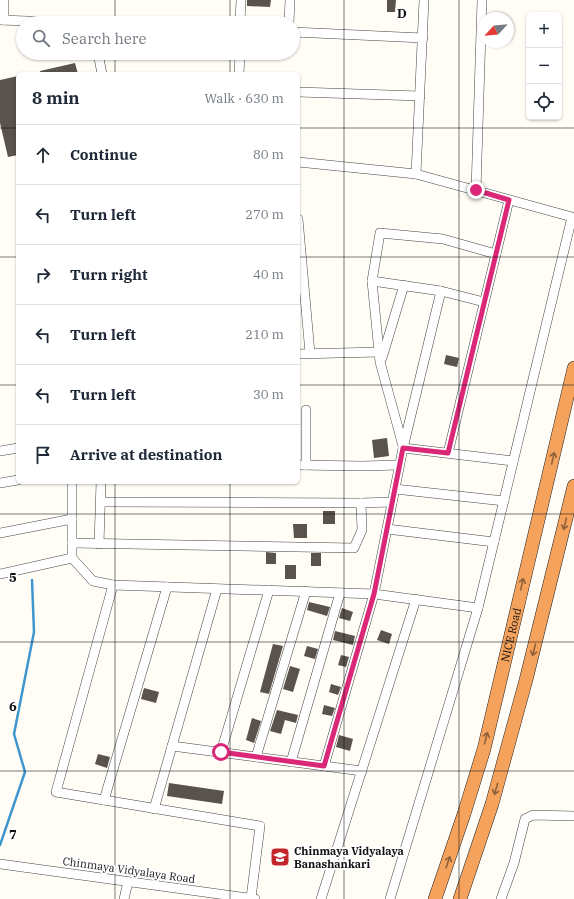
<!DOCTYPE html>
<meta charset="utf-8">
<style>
:root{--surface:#fff;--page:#f6f6f7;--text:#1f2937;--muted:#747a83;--line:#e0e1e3}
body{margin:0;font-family:"IBM Plex Serif",serif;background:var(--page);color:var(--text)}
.controls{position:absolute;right:12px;top:12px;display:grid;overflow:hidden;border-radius:6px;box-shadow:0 1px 3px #0004}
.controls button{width:36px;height:36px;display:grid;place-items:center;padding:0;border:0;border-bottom:1px solid var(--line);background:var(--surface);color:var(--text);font:20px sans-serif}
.compass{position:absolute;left:478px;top:12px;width:36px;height:36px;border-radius:50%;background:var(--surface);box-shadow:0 1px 3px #0004;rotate:244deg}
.stop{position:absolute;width:12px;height:12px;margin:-9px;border:3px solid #db2777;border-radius:50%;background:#fff}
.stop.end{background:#db2777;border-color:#fff;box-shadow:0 1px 4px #0008}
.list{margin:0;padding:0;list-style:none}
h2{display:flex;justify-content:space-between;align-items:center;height:52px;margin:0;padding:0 16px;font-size:17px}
h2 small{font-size:13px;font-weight:400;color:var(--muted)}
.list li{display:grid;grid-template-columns:26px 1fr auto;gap:12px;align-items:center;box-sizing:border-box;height:60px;padding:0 16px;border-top:1px solid var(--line)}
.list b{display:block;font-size:15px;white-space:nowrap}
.list em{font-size:13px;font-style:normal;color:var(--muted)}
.icon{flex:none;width:22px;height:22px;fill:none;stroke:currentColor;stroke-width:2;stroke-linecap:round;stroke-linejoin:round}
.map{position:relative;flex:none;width:574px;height:899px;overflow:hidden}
.search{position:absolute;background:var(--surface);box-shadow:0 1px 3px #0004;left:16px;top:16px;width:284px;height:44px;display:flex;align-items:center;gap:10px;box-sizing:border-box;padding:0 14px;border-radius:22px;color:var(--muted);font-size:15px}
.panel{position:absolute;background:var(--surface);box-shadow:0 1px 3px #0004;left:16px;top:72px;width:284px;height:412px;border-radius:6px}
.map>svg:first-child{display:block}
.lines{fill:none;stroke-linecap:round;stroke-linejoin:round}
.stream{stroke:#3f96cf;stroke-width:2.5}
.building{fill:#5a524d}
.minor-casing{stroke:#444;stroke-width:10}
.highway-casing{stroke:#222;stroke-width:14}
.minor{stroke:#fff;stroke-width:9}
.highway{stroke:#f5a25d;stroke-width:13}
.oneway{stroke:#8e613b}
.route{stroke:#db2777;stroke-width:5}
.grid{fill:none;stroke:#111;stroke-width:1;stroke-opacity:0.55}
.labels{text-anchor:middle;stroke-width:4;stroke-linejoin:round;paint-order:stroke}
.street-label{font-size:11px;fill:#111;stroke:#fff}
.poi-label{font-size:11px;font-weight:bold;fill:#111;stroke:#fff;text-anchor:start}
.grid-label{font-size:13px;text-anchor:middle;font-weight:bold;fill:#111;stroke:#fff;stroke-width:4;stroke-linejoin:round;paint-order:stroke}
</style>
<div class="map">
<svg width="574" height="899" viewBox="0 0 574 899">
<rect width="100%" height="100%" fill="#fffdf5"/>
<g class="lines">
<path class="stream" d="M0 845 25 772 14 734 34 632 32 580"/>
</g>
<g class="building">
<path d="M247 0H271L270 7 247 6Z"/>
<path d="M387 0H396L395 12H387Z"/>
<path d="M75 63 78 74H41L40 71Z"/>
<path d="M18 76V155L8 157 0 123V80Z"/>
<path d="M446 355 459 358 457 367 444 364Z"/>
<path d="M387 438 389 456 374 458 372 440Z"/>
<rect x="323" y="511" width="12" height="13"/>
<path d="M293 524H307V538H294Z"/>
<path d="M266 552 276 553V564H266Z"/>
<rect x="311" y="553" width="10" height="13"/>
<rect x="285" y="565" width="11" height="14"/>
<path d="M309 602 330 607 327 616 307 610Z"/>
<path d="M342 608 353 612 350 621 339 618Z"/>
<path d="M381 630 392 634 389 644 377 640Z"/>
<path d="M335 631 355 636 353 645 333 640Z"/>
<path d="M273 644 283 646 269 694 260 692Z"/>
<path d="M307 646 318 649 315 659 304 656Z"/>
<path d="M341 655 349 657 346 667 338 665Z"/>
<path d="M290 666 300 669 293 692 283 689Z"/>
<path d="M331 684 341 687 338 695 329 692Z"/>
<path d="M144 688 159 692 156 703 141 699Z"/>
<path d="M324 705 335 708 332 716 322 714Z"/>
<path d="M277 710 298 715 296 723 285 720 281 734 270 731Z"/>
<path d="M252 718 261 721 254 743 246 740Z"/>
<path d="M339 735 353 739 350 751 336 747Z"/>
<path d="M98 754 110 757 107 768 95 764Z"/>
<path d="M169 783 224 791 222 804 167 796Z"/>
</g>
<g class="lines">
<g class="minor-casing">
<g id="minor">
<path d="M0 20 82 23"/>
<path d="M4 20V0"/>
<path d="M240 23 241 0"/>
<path d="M289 23 290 0"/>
<path d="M293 32 423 38"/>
<path d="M98 53 102 74"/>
<path d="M239 74 240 53"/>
<path d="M298 92 420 96"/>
<path d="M298 162 416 174 572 217 478 608 390 899"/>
<path d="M416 174 424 0"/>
<path d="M476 190 482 0"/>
<path d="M298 219 310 353"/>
<path d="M372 281 441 291 484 302"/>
<path d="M298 354 379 352"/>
<path d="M382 358 404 285"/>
<path d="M306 410V465"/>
<path d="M403 446 380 362 372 281 380 233 443 239 496 254"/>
<path d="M403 448 513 461"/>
<path d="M0 451 18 448"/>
<path d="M448 453 509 200"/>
<path d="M298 465 363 466 399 465"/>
<path d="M72 482V558"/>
<path d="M0 483 18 480"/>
<path d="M395 489 504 501"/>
<path d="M101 502 361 503"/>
<path d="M387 529 494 542"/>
<path d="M0 533 72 519"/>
<path d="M72 543 354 548 362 530 361 503 392 502"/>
<path d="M99 544 101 482"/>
<path d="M0 574 72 558 93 581 113 585"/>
<path d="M172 746 362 771"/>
<path d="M221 752 269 590"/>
<path d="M256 757 306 591"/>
<path d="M291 762 340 593"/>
<path d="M324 766 374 594 403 448 441 291"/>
<path d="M104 800 167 587"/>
<path d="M154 809 217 589"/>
<path d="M0 864 255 899"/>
<path d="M251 898 260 826 56 792 113 585 374 594 478 608"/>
<path d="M124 899 128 882"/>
<path d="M321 899 416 599"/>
<path d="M501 899 514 863 525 819 533 815 574 816"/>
</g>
</g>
<g class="highway-casing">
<g id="highway">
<path id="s1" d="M435 899 464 814 484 749 574 368"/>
<path d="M460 899 492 804 526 680 574 486"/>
</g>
</g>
<use href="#minor" class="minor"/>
<use href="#highway" class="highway"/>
</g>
<defs><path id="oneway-shaft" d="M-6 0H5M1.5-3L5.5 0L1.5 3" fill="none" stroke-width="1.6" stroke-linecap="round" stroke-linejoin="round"/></defs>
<g class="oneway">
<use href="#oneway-shaft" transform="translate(553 458) rotate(-77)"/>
<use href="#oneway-shaft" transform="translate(565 524) rotate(104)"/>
<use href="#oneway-shaft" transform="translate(522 584) rotate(-77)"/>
<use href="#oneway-shaft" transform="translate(534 650) rotate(104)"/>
<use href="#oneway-shaft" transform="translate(486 738) rotate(-76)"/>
<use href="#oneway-shaft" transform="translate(496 789) rotate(106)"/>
<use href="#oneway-shaft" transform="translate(448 862) rotate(-71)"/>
</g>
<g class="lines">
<path class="route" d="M221 752 324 766 374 594 403 448 448 453 509 200 476 190"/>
</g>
<path class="grid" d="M115 0V23M230 0V23M344 0V899M459 0V899M115 53V74M230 53V74M0 128H18M298 128H574M0 257H18M298 257H574M0 385H18M298 385H574M115 482V899M230 482V899M0 514H574M0 642H574M0 771H574"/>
<defs>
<g id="school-square" transform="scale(1)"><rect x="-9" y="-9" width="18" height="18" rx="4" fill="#c4262e" stroke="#fff"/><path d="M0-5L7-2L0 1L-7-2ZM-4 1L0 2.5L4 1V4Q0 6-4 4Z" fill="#fff"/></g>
</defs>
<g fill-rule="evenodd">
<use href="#school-square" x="280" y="857"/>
</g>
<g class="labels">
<g class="street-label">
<text dy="4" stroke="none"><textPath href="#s1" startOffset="275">NICE Road</textPath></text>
<text transform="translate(129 870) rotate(8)" y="4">Chinmaya Vidyalaya Road</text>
</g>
<g class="poi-label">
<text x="294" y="855">Chinmaya Vidyalaya<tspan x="294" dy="13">Banashankari</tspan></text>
</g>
</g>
<g class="grid-label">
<text x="402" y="18">D</text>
<text x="13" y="582">5</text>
<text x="13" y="711">6</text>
<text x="13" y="839">7</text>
</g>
</svg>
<div class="controls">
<button>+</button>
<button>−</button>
<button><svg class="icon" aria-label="locate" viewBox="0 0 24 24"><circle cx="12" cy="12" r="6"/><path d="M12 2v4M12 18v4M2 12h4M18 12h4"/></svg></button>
</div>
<svg class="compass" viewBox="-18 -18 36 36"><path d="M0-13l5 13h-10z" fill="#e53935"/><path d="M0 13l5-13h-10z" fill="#747a83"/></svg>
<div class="stop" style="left:221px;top:752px"></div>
<div class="stop end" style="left:476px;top:190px"></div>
<div class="search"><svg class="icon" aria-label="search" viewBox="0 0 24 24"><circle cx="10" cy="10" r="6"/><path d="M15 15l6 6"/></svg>Search here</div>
<section class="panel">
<h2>8 min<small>Walk · 630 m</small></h2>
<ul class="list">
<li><svg class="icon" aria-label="ahead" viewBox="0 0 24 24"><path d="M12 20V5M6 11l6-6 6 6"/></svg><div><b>Continue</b></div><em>80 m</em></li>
<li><svg class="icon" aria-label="left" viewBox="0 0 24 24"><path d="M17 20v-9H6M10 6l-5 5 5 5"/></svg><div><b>Turn left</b></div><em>270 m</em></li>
<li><svg class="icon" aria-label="right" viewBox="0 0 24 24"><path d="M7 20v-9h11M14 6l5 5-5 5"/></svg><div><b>Turn right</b></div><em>40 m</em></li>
<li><svg class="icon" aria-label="left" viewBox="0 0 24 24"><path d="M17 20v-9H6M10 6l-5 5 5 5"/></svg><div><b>Turn left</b></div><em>210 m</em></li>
<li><svg class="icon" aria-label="left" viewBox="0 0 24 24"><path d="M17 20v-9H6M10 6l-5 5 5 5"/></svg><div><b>Turn left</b></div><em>30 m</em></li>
<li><svg class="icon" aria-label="arrive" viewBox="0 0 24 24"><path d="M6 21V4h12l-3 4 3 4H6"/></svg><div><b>Arrive at destination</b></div></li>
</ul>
</section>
</div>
